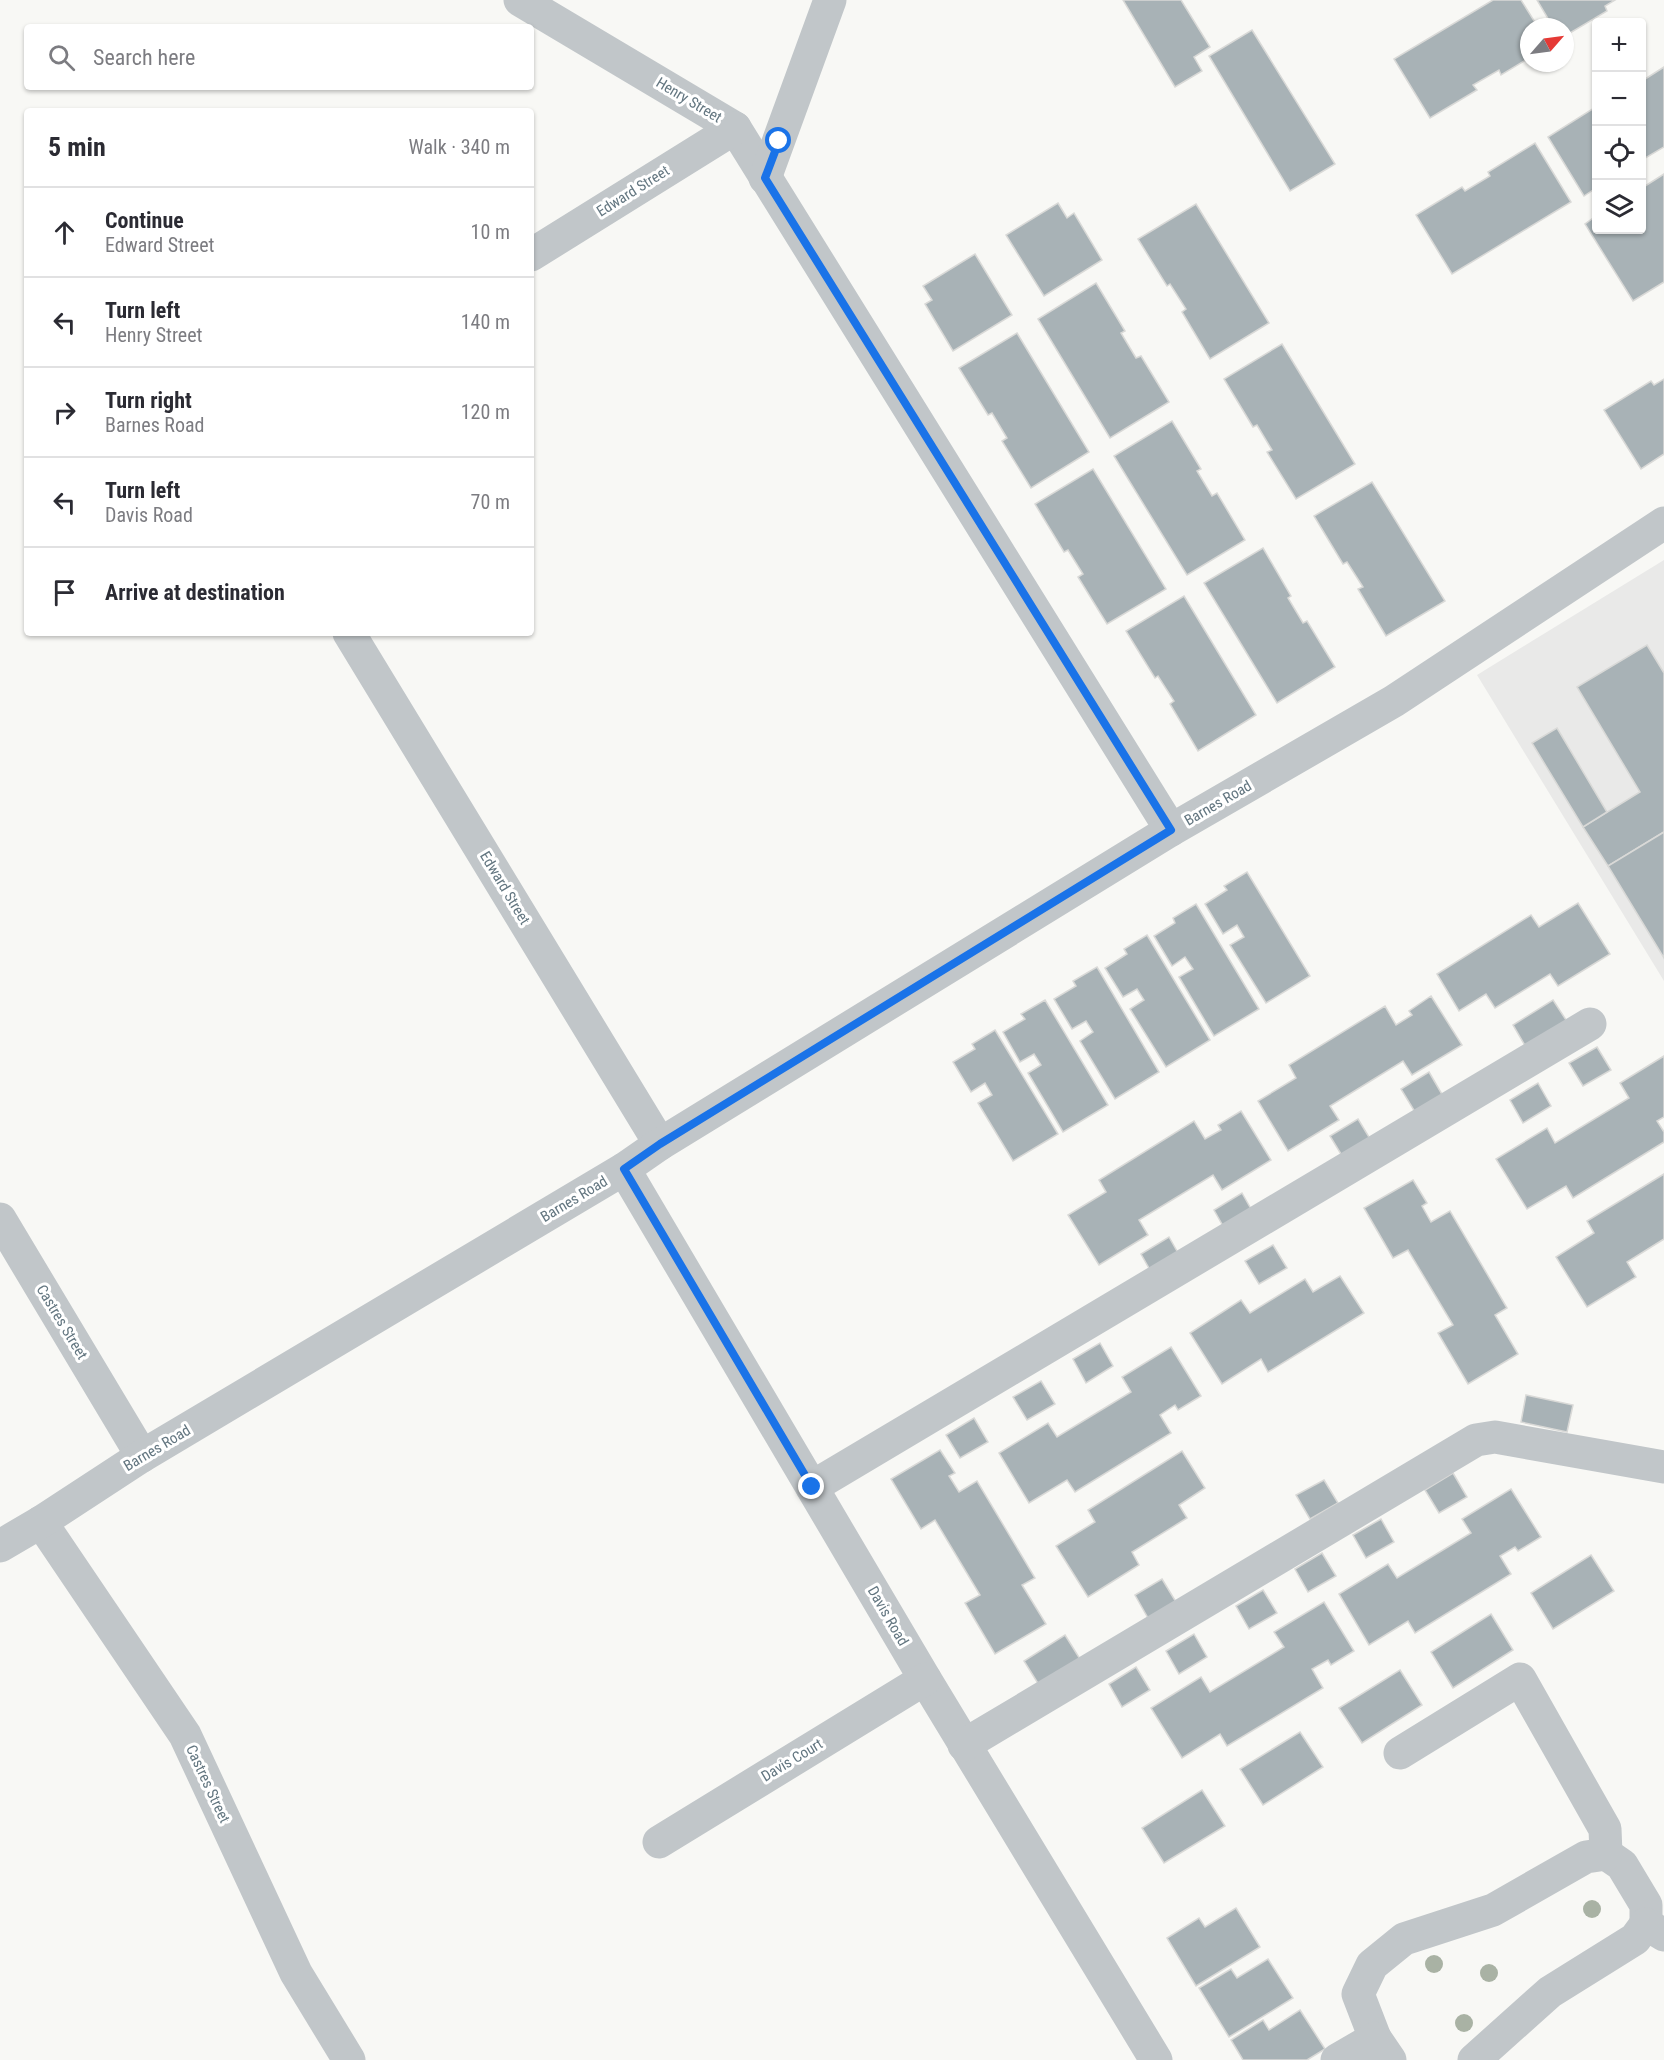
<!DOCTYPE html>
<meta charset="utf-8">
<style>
:root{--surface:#fff;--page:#f2f2f3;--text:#2b2b33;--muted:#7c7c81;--line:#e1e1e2}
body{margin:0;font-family:"Roboto Condensed",sans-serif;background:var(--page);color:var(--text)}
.controls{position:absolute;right:18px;top:18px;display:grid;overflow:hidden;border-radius:6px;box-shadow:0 2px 4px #0004}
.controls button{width:54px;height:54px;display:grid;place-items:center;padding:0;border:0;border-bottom:2px solid var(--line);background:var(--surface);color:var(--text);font:30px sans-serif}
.compass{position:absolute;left:1520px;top:18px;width:54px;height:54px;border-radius:50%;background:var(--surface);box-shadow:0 2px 4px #0004;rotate:62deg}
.stop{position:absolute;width:18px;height:18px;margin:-14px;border:4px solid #1a73e8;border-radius:50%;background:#fff}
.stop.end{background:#1a73e8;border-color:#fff;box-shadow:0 2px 6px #0008}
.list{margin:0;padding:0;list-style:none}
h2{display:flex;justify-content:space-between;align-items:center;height:78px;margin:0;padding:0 24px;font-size:26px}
h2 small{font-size:20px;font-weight:400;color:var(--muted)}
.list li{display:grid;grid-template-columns:39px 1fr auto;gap:18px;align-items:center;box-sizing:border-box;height:90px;padding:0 24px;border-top:2px solid var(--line)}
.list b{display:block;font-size:22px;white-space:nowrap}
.list p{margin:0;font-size:20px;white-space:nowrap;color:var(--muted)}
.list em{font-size:20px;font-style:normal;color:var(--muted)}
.icon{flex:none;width:33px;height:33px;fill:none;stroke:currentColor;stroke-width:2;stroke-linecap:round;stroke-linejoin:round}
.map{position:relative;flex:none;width:1664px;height:2060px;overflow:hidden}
.search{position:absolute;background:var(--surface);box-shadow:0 2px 4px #0004;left:24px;top:24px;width:510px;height:66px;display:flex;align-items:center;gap:15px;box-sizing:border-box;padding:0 21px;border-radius:6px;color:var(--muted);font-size:22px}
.panel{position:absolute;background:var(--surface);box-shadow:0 2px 4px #0004;left:24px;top:108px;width:510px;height:528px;border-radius:6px}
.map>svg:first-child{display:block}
.built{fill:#e9e9e8}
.building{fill:#a8b2b6;stroke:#d9d9d7;stroke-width:1.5}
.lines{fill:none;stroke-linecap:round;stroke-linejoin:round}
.minor{stroke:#c1c6c9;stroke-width:33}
.tree{fill:#a9b2a4}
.route{stroke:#1a73e8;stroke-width:8}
.labels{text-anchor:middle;stroke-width:6;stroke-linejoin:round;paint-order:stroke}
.street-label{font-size:15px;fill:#637680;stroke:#fff}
</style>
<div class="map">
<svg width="1664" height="2060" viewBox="0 0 1664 2060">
<rect width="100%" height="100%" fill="#f8f8f5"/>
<path class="built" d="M1664 560V981L1477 675Z"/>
<g class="building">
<path d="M1123 0H1181L1210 47 1194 57 1202 71 1175 87Z"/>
<path d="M1493 0H1521L1538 27H1529V58L1501 75 1499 70 1473 85 1477 90 1430 118 1394 59Z"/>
<path d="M1537 0H1615L1605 6 1607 11 1565 36V27H1553Z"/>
<path d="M1252 30 1335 164 1290 191 1209 56Z"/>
<path d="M1664 67V147L1642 160V81Z"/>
<path d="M1594 108 1596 112V188L1584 196 1548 137Z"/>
<path d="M1535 143 1571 202 1452 274 1416 215 1462 187 1465 191 1490 176 1488 172Z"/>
<path d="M1664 174V282L1633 301 1585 224 1596 216V230H1642V188Z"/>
<path d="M1058 203 1067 218 1074 213 1102 260 1044 296 1006 235Z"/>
<path d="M1196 204 1269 323 1210 359 1182 312 1186 309 1170 284 1167 286 1138 239Z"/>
<path d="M975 254 1012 315 953 351 925 304 932 300 923 286Z"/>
<path d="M1096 283 1125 331 1121 333 1136 358 1141 356 1169 402 1110 438 1038 319Z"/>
<path d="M1017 333 1089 452 1031 488 1002 441 1007 438 992 413 988 415 959 368Z"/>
<path d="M1282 344 1355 464 1296 499 1267 452 1272 450 1257 425 1253 427 1224 379Z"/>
<path d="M1664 379V454L1641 469 1604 410 1651 381 1654 385Z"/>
<path d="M1172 421 1201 469 1197 471 1212 496 1217 493 1245 540 1187 575 1114 456Z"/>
<path d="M1093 469 1166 589 1107 624 1078 577 1083 574 1068 550 1064 552 1035 504Z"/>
<path d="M1372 482 1445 601 1386 636 1358 589 1363 587 1347 562 1343 564 1314 516Z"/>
<path d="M1263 548 1291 596 1288 598 1303 623 1307 621 1335 667 1277 703 1204 583Z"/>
<path d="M1184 596 1256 715 1198 751 1170 704 1174 701 1158 676 1155 678 1126 631Z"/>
<path d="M1647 645 1664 673V832L1608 866 1583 827 1640 792 1577 687Z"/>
<path d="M1557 728 1607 812 1583 827 1532 743Z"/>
<path d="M1664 832V958L1608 866Z"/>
<path d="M1247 872 1310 976 1266 1003 1230 945 1244 937 1237 925 1223 934 1205 904 1227 890 1224 886Z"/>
<path d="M1578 903 1610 954 1558 986 1550 974 1495 1008 1486 994 1459 1011 1437 974 1531 915 1539 927Z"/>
<path d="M1196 904 1259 1009 1214 1036 1179 977 1193 969 1185 957 1172 966 1154 936 1175 923 1173 918Z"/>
<path d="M1147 935 1210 1040 1166 1067 1130 1009 1144 1000 1137 989 1123 997 1105 968 1127 954 1124 949Z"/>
<path d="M1097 967 1159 1072 1115 1099 1080 1041 1093 1032 1086 1021 1072 1029 1054 999 1076 986 1073 981Z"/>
<path d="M1431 996 1462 1045 1412 1075 1403 1061 1330 1106 1339 1120 1288 1151 1258 1101 1296 1078 1289 1065 1385 1006 1396 1025 1412 1015 1409 1011Z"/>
<path d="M1045 1000 1108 1105 1063 1132 1028 1073 1041 1065 1034 1054 1020 1062 1003 1032 1025 1019 1021 1014Z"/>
<path d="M1553 1000 1568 1023 1527 1049 1513 1025Z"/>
<path d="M995 1030 1058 1134 1013 1161 978 1103 992 1095 985 1083 971 1092 953 1062 975 1049 972 1044Z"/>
<path d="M1597 1047 1611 1070 1583 1086 1569 1063Z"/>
<path d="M1664 1056V1117L1657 1121 1664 1132V1142L1573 1198 1566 1186 1527 1209 1496 1159 1547 1128 1555 1143 1629 1098 1620 1083Z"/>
<path d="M1429 1072 1443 1096 1415 1112 1401 1089Z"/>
<path d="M1538 1083 1551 1106 1523 1123 1510 1100Z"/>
<path d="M1241 1111 1271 1160 1222 1190 1213 1175 1139 1220 1148 1235 1099 1265 1068 1215 1106 1192 1099 1180 1194 1121 1205 1139 1221 1130 1218 1125Z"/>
<path d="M1358 1119 1372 1142 1344 1159 1330 1136Z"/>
<path d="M1664 1174V1239L1627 1262 1636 1277 1587 1307 1556 1257 1594 1233 1587 1221Z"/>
<path d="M1413 1180 1427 1203 1422 1206 1431 1222 1450 1211 1507 1308 1495 1315 1518 1354 1468 1384 1438 1333 1453 1325 1408 1250 1393 1258 1364 1208Z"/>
<path d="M1242 1193 1255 1216 1227 1233 1214 1210Z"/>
<path d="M1169 1237 1182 1260 1154 1277 1141 1254Z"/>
<path d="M1273 1245 1287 1268 1259 1284 1245 1261Z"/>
<path d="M1340 1276 1364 1313 1268 1372 1261 1359 1222 1384 1190 1333 1241 1300 1250 1313 1305 1279 1313 1292Z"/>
<path d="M1100 1343 1113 1366 1086 1383 1073 1359Z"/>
<path d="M1171 1347 1201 1396 1178 1410 1175 1405 1160 1415 1171 1433 1075 1492 1067 1480 1029 1503 999 1453 1048 1423 1057 1437 1131 1392 1122 1377Z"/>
<path d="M1041 1381 1055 1404 1027 1420 1013 1397Z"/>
<path d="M1526 1395 1573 1405 1567 1432 1521 1422Z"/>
<path d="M974 1418 988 1442 960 1458 946 1435Z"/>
<path d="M940 1450 955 1473 949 1476 959 1492 977 1481 1035 1578 1022 1585 1046 1624 995 1654 965 1603 980 1595 935 1520 921 1529 891 1479Z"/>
<path d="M1182 1451 1205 1488 1179 1505 1187 1518 1132 1552 1139 1565 1088 1597 1056 1546 1095 1522 1088 1510Z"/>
<path d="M1453 1473 1467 1497 1439 1513 1425 1490Z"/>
<path d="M1324 1480 1338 1503 1310 1519 1296 1495Z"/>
<path d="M1511 1489 1541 1537 1518 1551 1515 1547 1500 1556 1511 1574 1415 1633 1408 1621 1369 1645 1339 1594 1388 1564 1397 1578 1471 1533 1462 1519Z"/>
<path d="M1381 1519 1394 1542 1366 1558 1353 1535Z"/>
<path d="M1322 1553 1336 1576 1308 1592 1295 1569Z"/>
<path d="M1591 1555 1614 1591 1553 1629 1531 1593Z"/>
<path d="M1162 1579 1176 1602 1148 1618 1135 1595Z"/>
<path d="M1263 1590 1277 1613 1249 1629 1236 1606Z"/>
<path d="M1324 1602 1354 1651 1331 1665 1328 1660 1312 1669 1323 1688 1227 1746 1220 1734 1182 1758 1151 1708 1201 1677 1210 1692 1284 1647 1274 1632Z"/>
<path d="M1491 1614 1513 1650 1453 1688 1431 1652Z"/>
<path d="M1194 1634 1207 1657 1179 1674 1166 1651Z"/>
<path d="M1065 1635 1080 1659 1039 1685 1024 1661Z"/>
<path d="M1136 1667 1150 1690 1122 1707 1109 1684Z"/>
<path d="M1400 1670 1422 1705 1362 1743 1339 1708Z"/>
<path d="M1300 1732 1323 1767 1263 1805 1240 1769Z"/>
<path d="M1202 1790 1225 1826 1164 1863 1142 1828Z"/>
<path d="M1236 1908 1260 1947 1196 1986 1167 1938 1199 1918 1205 1927Z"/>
<path d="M1268 1959 1293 1998 1229 2037 1199 1988 1231 1969 1237 1978Z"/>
<path d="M1300 2010 1325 2049 1307 2060H1243L1231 2040 1263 2020 1269 2030Z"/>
</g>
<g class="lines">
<g class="minor">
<path d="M520 0 735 128 1171 830"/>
<path d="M765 178 830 0"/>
<path d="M531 255 735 128"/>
<path d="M349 633 660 1144"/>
<path d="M624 1169 925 1679 1156 2060"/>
<path d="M0 1219 142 1456"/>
<path d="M812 1487 1590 1024"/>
<path d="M41 1522 185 1735 296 1973 349 2060"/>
<path d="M0 1546 41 1522 142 1456 624 1169 660 1144 1171 830 1394 701 1664 523"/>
<path d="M964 1745 1476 1440 1495 1437 1664 1467"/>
<path d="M659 1842 925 1679"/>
<path d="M1606 1854 1622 1865 1646 1905V1924"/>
<path d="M1375 2038 1358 1994 1372 1965 1404 1939 1493 1910 1586 1857 1606 1854 1605 1829 1520 1679 1400 1753"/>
<path d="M1337 2060 1375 2038 1390 2060"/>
<path d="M1474 2060 1550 1992 1635 1939 1646 1924 1664 1935"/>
</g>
</g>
<g class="tree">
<circle cx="1592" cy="1909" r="9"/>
<circle cx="1434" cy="1964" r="9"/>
<circle cx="1489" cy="1973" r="9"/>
<circle cx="1464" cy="2023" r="9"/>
</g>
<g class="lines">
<path class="route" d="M779 141 765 178 1171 830 660 1144 624 1169 812 1487"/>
</g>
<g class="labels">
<g class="street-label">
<text transform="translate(689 100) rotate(31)" y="5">Henry Street</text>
<text transform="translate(633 191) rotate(-32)" y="5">Edward Street</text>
<text transform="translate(1218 803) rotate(-30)" y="5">Barnes Road</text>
<text transform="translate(505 888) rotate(59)" y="5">Edward Street</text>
<text transform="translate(574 1199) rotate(-31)" y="5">Barnes Road</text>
<text transform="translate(62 1322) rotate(59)" y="5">Castres Street</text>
<text transform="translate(157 1448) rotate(-31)" y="5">Barnes Road</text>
<text transform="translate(888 1616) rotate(60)" y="5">Davis Road</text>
<text transform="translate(792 1760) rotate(-31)" y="5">Davis Court</text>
<text transform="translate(208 1784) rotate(65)" y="5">Castres Street</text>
</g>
</g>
</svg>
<div class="controls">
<button>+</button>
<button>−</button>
<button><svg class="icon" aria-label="locate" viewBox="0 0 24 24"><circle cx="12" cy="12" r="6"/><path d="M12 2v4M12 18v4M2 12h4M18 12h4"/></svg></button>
<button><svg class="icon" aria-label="layers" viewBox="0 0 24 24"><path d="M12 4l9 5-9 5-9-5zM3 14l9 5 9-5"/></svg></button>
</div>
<svg class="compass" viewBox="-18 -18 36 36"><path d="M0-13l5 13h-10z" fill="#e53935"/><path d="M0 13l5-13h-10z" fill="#7c7c81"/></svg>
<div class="stop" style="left:779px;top:141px"></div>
<div class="stop end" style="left:812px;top:1487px"></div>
<div class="search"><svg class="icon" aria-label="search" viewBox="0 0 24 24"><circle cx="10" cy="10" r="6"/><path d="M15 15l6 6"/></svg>Search here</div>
<section class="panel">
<h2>5 min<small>Walk · 340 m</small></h2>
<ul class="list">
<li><svg class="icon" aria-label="ahead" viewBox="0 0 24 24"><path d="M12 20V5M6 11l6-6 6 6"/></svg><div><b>Continue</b><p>Edward Street</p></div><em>10 m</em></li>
<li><svg class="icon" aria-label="left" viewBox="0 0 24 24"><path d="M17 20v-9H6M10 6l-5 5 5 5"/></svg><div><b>Turn left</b><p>Henry Street</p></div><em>140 m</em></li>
<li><svg class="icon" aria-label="right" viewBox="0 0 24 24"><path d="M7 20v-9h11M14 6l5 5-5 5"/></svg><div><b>Turn right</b><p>Barnes Road</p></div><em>120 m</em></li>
<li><svg class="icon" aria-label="left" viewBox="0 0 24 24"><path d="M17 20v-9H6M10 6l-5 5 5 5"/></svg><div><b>Turn left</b><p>Davis Road</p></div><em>70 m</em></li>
<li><svg class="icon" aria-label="arrive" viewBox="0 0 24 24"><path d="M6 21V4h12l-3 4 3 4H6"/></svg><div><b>Arrive at destination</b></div></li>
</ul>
</section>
</div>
